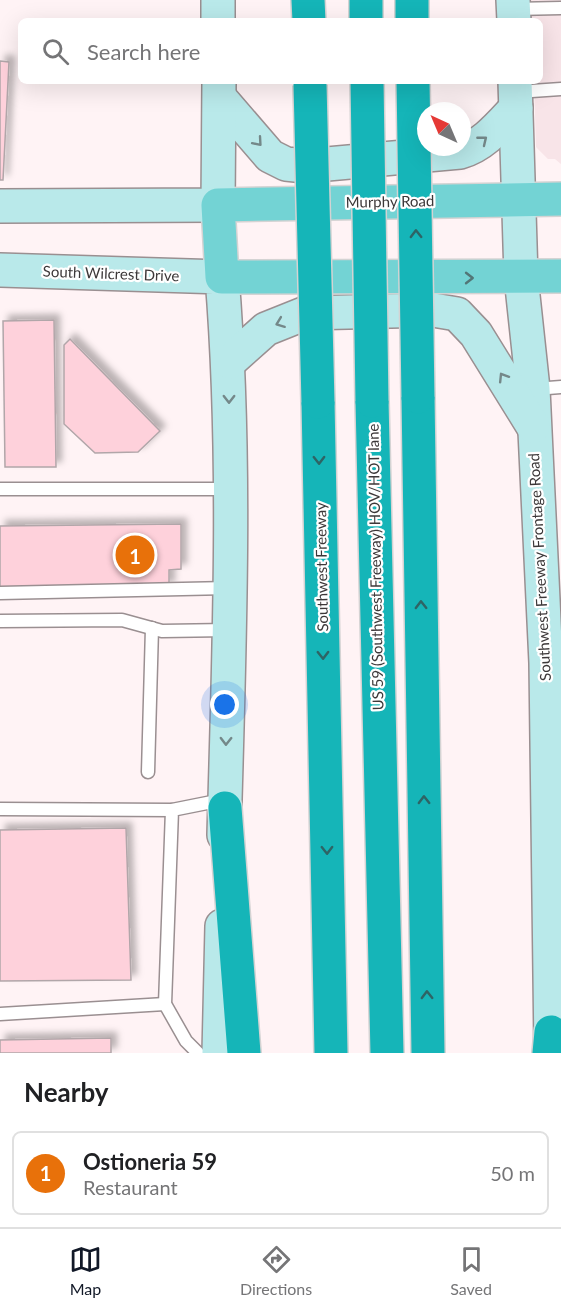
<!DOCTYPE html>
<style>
:root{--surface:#fff;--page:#f6f6f6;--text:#202124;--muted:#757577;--line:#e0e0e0;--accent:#111827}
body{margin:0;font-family:Lato,sans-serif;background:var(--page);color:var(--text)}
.compass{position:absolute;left:417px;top:102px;width:54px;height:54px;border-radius:50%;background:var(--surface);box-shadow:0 6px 24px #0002;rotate:316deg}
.you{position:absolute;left:225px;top:705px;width:21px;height:21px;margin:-15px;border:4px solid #fff;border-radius:50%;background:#1a73e8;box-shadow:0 0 0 9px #1a73e833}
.badge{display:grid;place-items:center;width:39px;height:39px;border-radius:50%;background:var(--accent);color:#fff;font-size:20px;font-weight:700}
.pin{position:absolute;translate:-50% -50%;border:3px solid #fff;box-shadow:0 2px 6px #0006}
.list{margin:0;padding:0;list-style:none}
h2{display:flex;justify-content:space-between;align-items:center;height:78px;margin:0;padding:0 24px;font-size:26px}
h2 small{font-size:20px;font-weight:400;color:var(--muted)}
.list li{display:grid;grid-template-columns:39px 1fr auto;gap:18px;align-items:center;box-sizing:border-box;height:84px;margin:0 12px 12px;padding:0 12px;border:2px solid var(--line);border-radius:9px}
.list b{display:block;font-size:22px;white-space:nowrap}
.list p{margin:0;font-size:20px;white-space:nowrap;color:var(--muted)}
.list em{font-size:20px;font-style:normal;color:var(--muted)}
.icon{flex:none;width:33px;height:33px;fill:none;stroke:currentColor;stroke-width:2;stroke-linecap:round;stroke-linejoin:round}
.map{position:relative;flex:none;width:561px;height:1053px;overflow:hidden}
.search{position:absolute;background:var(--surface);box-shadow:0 6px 24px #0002;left:18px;right:18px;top:18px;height:66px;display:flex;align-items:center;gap:15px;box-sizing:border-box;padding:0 21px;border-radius:9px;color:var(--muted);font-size:22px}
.sheet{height:174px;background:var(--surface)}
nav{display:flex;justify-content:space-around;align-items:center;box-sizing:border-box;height:84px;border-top:2px solid var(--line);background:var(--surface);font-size:16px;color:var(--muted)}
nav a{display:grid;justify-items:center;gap:3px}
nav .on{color:var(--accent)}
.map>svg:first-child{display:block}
.built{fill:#f8e4e8}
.building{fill:#fed1db;stroke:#b1a6a9;stroke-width:1.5;filter:url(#shadow)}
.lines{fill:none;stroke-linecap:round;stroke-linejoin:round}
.lane-casing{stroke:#9a8f91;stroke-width:15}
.secondary-casing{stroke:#9a8f91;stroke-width:36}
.primary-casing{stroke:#d4d3d3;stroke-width:36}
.highway-casing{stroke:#d4d3d3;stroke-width:36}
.lane{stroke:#fff;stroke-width:12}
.secondary{stroke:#b9e9ea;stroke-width:33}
.primary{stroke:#73d3d4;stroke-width:33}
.highway{stroke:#15b5b8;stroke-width:33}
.highway-bridge-casing{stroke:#d4d3d3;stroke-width:36;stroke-linecap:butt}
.highway-bridge{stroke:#15b5b8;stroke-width:33}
.oneway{stroke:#748889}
.oneway2{stroke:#2e6465}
.oneway3{stroke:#527677}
.labels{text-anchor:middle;stroke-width:4.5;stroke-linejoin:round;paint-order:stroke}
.street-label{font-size:15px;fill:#3c3839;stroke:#fff}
</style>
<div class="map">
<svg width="561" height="1053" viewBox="0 0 561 1053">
<defs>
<filter id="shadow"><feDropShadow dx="5.5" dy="-5.5" stdDeviation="3" flood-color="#0004"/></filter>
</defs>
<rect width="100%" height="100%" fill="#fff3f5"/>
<path class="built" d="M530 0H561V164L555 159H548L536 147 534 81H540V21H531Z"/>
<g class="building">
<path d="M0 61 9 62 3 180H0Z"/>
<path d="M54 320 56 467H5L3 321Z"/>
<path d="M70 339 160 431 138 452 95 453 64 424V345Z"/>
<path d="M181 524V569L169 570V587H0V526Z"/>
<path d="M126 828 131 980 0 981V830Z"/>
<path d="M111 1038V1053H0V1040Z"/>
</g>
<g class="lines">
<g class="lane-casing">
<g id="lane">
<path d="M514 9 561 8"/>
<path d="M517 92 561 89"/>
<path d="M535 389 561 387"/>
<path d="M0 489H230"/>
<path d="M0 593 228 588"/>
<path d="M0 621 122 620 162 631 228 630"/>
<path d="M148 772 152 628"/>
<path d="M0 809 172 810"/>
<path d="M0 1014 165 1004"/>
<path d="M198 1053 186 1041 165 1004 172 810 222 800"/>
</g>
</g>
<g class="secondary-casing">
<g id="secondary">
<path d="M218 0V21"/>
<path d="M513 0 514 21"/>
<path d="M515 81 521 277 533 389 546 663 551 1053"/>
<path d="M220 98 270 156 286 164 305 166 460 152C483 146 500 125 516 108"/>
<path d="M0 206 218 205 219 81"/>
<path d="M0 270 222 277C237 462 229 650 224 835"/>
<path d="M229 362 266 329 306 313 433 310 457 314 476 334 533 426"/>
<path d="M219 1053 222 926"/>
</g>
</g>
<g class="primary-casing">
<path id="primary" d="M561 199 218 205 222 277 561 276"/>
</g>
<g class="highway-casing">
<g id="highway">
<path d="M308 0 309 21"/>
<path d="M366 0V21"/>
<path d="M412 0V21"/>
<path d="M418 397 428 1053"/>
<path d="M372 401 387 1053"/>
<path d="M318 402 331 1053"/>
<path d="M225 808 244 1053"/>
<path d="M549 1053 551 1032"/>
</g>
</g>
<use href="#lane" class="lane"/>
<use href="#secondary" class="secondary"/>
<use href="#primary" class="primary"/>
<use href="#highway" class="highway"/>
<g class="highway-bridge-casing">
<g id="highway-bridge">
<path d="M367 81 372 401"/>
<path d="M413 81 418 397"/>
<path d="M310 85 318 402"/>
</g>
</g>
<use href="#highway-bridge" class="highway-bridge"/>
</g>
<defs><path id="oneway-chevron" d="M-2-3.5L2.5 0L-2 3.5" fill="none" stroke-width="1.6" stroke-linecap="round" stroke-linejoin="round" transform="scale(1.5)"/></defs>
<g class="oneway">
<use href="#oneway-chevron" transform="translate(483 140) rotate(-39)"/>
<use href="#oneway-chevron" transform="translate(258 142) rotate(49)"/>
<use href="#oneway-chevron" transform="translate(280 323) rotate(159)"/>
<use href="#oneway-chevron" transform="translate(503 377) rotate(-122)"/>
<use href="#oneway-chevron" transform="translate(229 399) rotate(90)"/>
<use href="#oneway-chevron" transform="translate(226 741) rotate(91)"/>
</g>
<g class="oneway2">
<use href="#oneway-chevron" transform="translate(416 234) rotate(-91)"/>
<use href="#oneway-chevron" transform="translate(319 460) rotate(89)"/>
<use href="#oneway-chevron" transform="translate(421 605) rotate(-91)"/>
<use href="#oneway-chevron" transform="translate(323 655) rotate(89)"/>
<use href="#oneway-chevron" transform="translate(424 800) rotate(-91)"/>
<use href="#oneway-chevron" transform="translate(327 850) rotate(89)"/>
<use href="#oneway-chevron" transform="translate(427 995) rotate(-91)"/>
</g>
<use class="oneway3" href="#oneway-chevron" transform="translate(469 278)"/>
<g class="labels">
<g class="street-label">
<text transform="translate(390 202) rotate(-1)" y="5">Murphy Road</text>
<text transform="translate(111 274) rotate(2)" y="5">South Wilcrest Drive</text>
<text transform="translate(322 567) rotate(-91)" y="5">Southwest Freeway</text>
<text transform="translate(376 567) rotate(-91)" y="5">US 59 (Southwest Freeway) HOV/HOT lane</text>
<text transform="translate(540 567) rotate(-93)" y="5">Southwest Freeway Frontage Road</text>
</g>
</g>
</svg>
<svg class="compass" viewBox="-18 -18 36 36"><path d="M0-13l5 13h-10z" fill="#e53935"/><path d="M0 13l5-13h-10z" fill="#757577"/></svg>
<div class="you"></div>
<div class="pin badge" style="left:135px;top:555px;background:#e8710a">1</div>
<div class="search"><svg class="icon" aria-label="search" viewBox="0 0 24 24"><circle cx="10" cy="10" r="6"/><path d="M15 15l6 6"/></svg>Search here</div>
</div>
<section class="sheet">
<h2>Nearby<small></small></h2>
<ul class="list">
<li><span class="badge" style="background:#e8710a">1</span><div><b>Ostioneria 59</b><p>Restaurant</p></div><em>50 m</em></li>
</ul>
</section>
<nav>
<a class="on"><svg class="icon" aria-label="map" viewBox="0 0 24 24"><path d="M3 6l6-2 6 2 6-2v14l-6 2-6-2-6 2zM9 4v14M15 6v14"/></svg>Map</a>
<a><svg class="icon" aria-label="directions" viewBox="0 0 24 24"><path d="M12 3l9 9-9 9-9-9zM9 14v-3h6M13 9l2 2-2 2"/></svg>Directions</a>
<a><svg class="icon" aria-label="saved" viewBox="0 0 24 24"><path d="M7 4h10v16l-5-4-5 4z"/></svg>Saved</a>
</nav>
